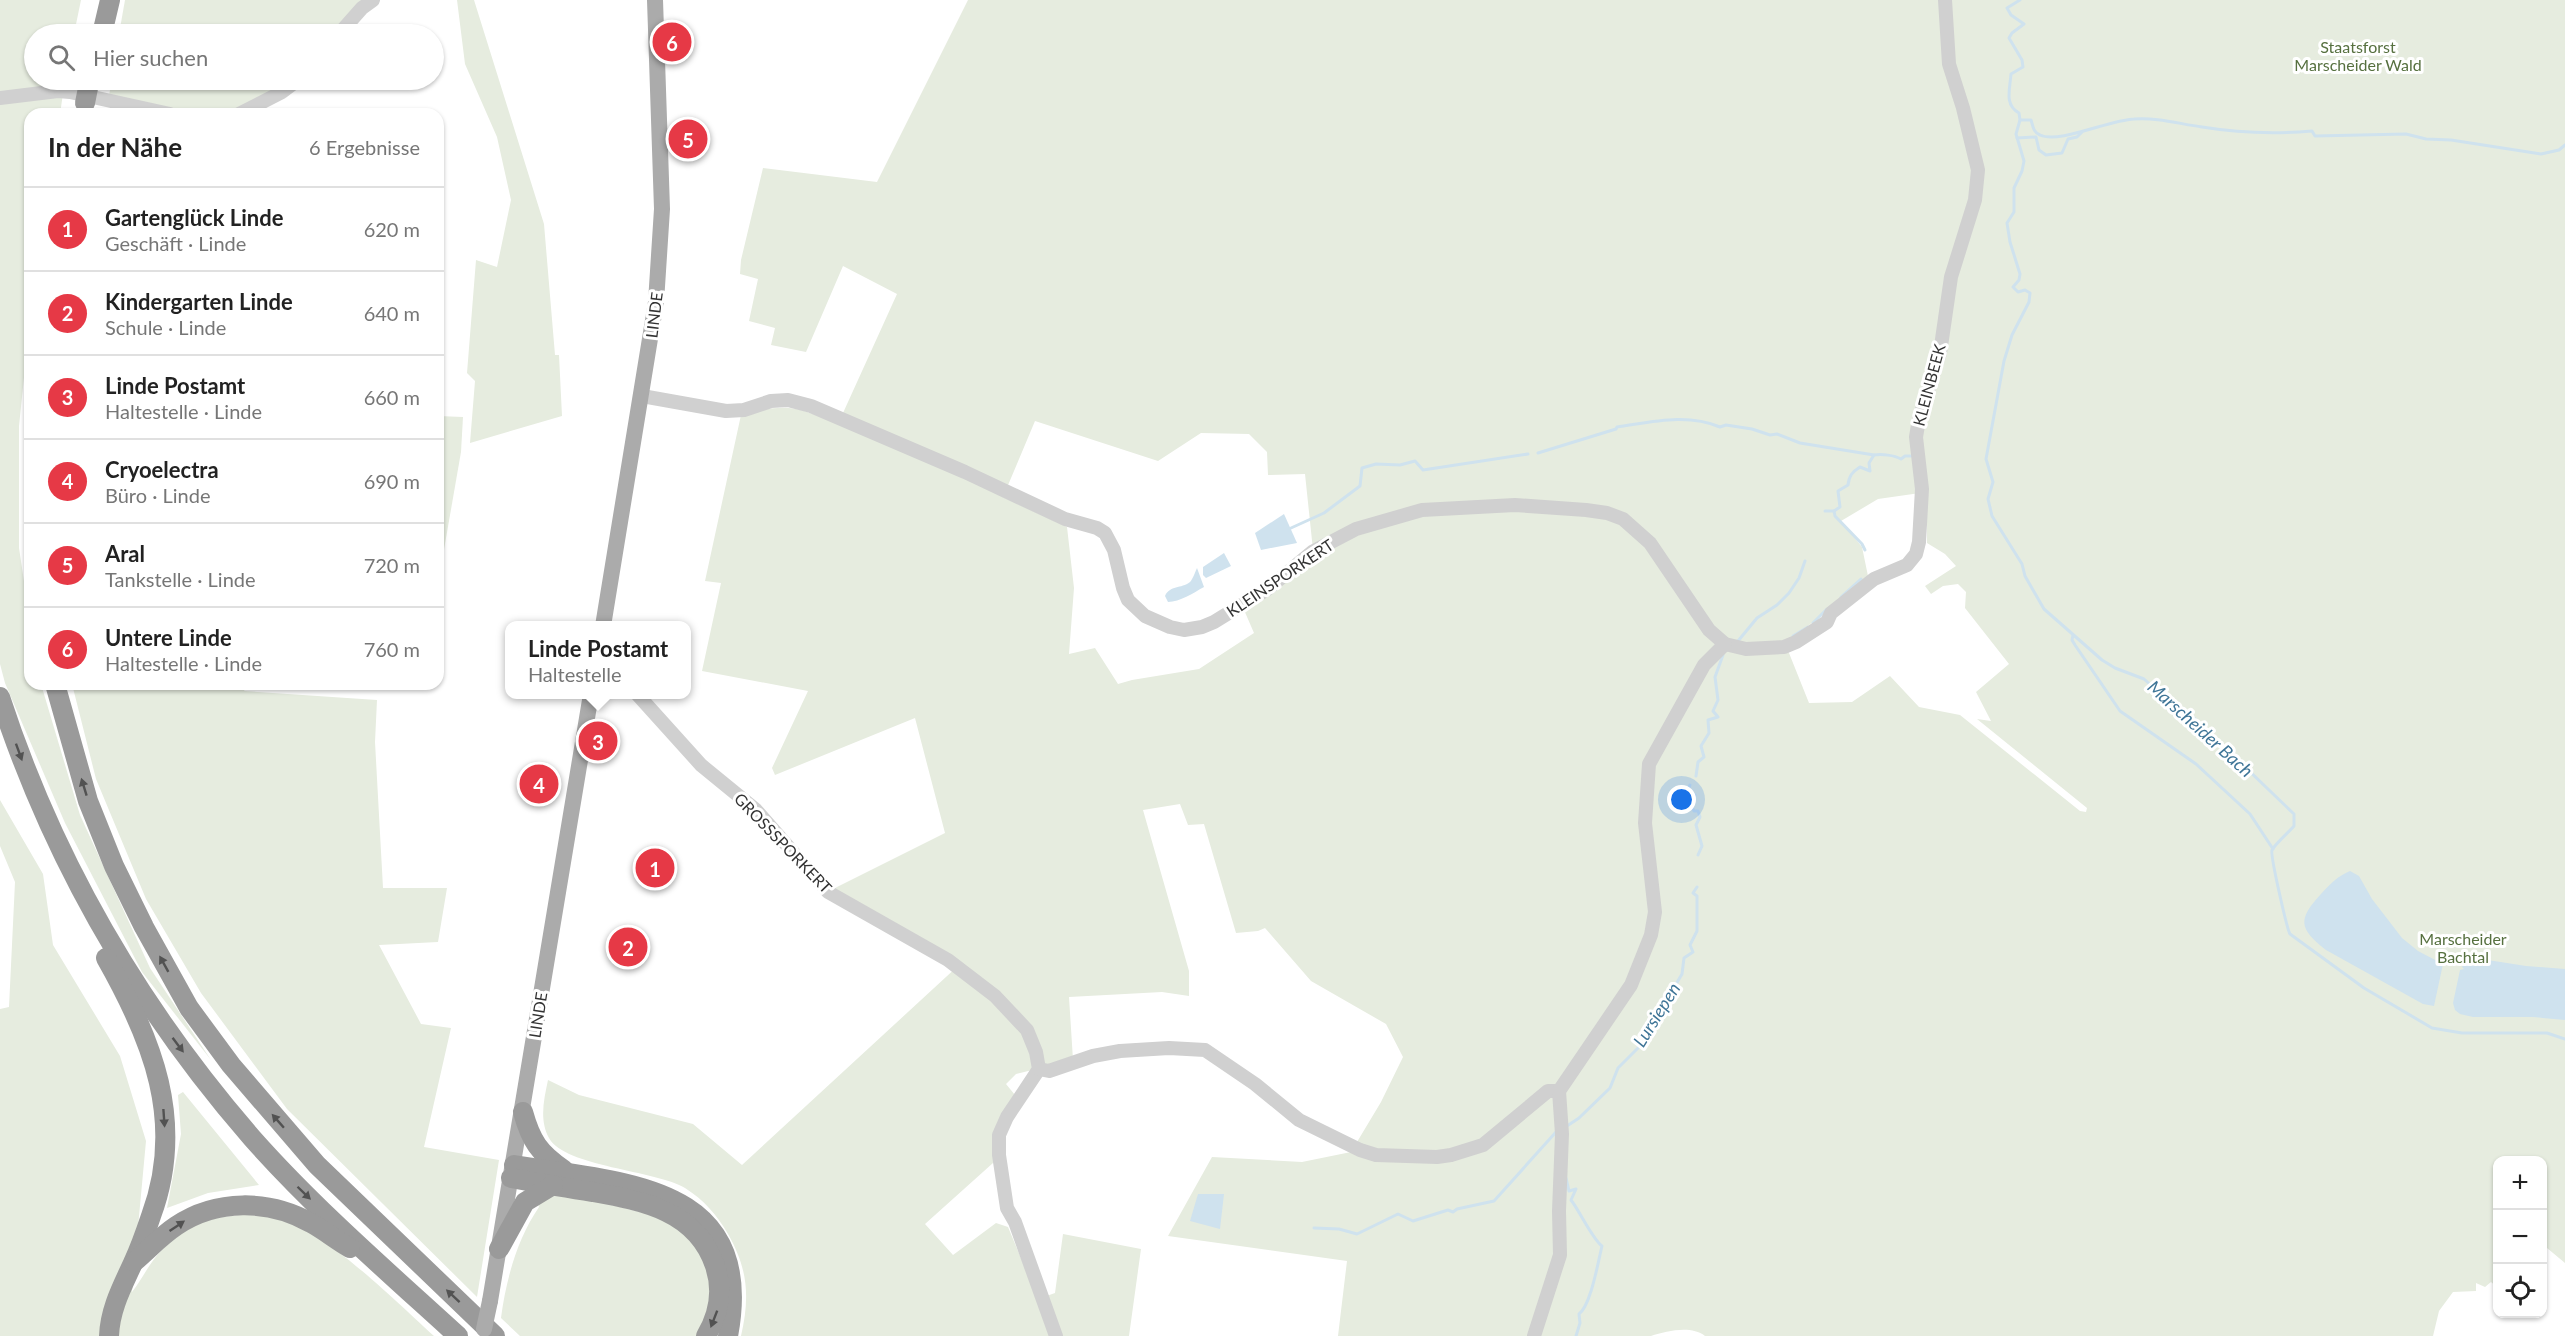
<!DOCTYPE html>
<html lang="de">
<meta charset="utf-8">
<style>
:root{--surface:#fff;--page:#f2f2f2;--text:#222;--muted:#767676;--line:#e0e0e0;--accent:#e63946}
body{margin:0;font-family:Lato,sans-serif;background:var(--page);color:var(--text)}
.controls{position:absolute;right:18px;bottom:18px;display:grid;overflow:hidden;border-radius:12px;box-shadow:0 2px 4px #0004}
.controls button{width:54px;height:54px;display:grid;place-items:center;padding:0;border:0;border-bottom:2px solid var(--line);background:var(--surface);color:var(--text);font:30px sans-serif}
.you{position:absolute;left:1682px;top:800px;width:21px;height:21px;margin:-15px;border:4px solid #fff;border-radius:50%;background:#1a73e8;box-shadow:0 0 0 9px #1a73e833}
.badge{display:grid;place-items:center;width:39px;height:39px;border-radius:50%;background:var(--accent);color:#fff;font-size:20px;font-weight:700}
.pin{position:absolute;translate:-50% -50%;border:3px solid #fff;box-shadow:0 2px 6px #0006}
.popup{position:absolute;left:505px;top:621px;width:186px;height:78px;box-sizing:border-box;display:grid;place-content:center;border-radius:12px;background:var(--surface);filter:drop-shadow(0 2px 4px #0005);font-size:20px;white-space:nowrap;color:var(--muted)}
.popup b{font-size:22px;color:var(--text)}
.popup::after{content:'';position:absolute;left:50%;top:100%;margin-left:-12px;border:12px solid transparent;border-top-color:var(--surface)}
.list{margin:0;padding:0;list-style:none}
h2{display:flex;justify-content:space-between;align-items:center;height:78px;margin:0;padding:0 24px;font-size:26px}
h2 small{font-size:20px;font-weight:400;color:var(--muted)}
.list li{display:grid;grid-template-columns:39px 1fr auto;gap:18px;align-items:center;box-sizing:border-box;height:84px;padding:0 24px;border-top:2px solid var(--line)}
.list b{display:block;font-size:22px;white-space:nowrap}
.list p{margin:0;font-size:20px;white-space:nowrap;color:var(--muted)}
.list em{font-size:20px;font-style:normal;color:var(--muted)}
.icon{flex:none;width:33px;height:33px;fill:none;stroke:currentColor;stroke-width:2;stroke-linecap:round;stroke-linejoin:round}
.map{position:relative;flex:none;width:2565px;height:1336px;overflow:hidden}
.search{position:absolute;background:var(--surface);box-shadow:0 2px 4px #0004;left:24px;top:24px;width:420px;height:66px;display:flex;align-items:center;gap:15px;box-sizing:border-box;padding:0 21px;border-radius:33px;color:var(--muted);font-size:22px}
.panel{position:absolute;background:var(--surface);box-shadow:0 2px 4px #0004;left:24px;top:108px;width:420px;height:582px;border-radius:18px}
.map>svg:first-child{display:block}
.green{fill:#e6ecdf;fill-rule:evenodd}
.water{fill:#cfe2ee}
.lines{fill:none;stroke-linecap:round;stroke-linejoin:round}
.stream{stroke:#cfe2ee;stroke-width:3}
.minor{stroke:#d0d0d0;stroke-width:14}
.major{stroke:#ababab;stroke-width:16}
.highway{stroke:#9a9a9a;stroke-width:20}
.major-bridge{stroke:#ababab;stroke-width:16}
.highway-bridge{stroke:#9a9a9a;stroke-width:20}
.oneway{fill:#525252}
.labels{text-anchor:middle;stroke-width:6;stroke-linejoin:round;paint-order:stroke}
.park-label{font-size:16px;fill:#56703f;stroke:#fff}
.street-label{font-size:16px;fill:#333;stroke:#fff}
.water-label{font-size:18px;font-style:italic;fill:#3f7597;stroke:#fff}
</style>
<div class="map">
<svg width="2565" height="1336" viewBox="0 0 2565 1336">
<rect width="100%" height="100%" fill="#fff"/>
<g class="green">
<path d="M0 0H81L74 34H34V80H65L60 114H30V319L19 426V548L30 621V684H41L80 815 150 968 211 1060 142 972 65 823 5 683 0 664Z"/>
<path d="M125 0H365L331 34H119Z"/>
<path d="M457 0H474L544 224 555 355H559L562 416 470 443 475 381 467 373 476 260 497 267 511 200 497 137 465 64Z"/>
<path d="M968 0H2565V1263L2547 1248 2543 1254 2542 1160H2498L2497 1287 2491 1282 2485 1287 2476 1283V1291L2453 1292 2439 1311 2433 1336H1705C1691 1325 1667 1331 1651 1336H1338L1347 1261 1168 1236 1212 1157 1302 1162 1351 1152 1381 1102 1403 1057 1386 1024 1311 981 1265 928 1258 931 1236 933 1204 824 1188 825 1180 804 1143 810 1189 971V996L1162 992 1069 997 1073 1060 1016 1074 1006 1084 1015 1095C997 1120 993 1133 993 1163L925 1224 953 1255 996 1223 1008 1227 1038 1299 1055 1293 1063 1234 1141 1249 1129 1336H741C750 1297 748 1269 728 1234 717 1215 704 1200 685 1188 655 1170 565 1167 549 1138 539 1120 544 1099 548 1080L579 1095 693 1124 742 1165 959 965 833 889 945 833 915 718 775 775 772 768 808 691 702 671 721 583 705 581 741 415C788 403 794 406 838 424L897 294 843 266 806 352 771 345 775 328 749 321 758 279 740 274 741 260 763 168 877 182ZM1035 421 1158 461 1201 433 1249 434 1267 452 1268 475 1305 474 1313 550 1241 603 1254 633 1199 669 1132 680 1118 684 1095 648 1069 654 1074 588 1067 527 1003 497ZM1927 492V543L1945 554 1956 566 1925 586 1931 594 1943 586 1958 584 1966 592 1965 608 2009 664 1976 692 1991 721 1977 719 2087 808 2086 812 2080 811 1960 715 1919 707 1890 676 1852 702 1809 703 1785 643 1821 616 1868 576 1862 547 1841 521 1878 499Z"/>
<path d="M112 80H291C273 89 253 104 233 110 193 121 149 104 109 95Z"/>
<path d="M438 416 463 417 461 452 438 584Z"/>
<path d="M72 684H248L244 691 377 700 375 742 383 888H447L438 942 379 945 421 1024 451 1028 424 1147 499 1160 477 1297 287 1109 201 993 146 899 96 779Z"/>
<path d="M0 800 43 874 53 945 120 1056 146 1141 132 1292C143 1278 150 1261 164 1248 186 1227 202 1219 232 1216 241 1215 251 1212 260 1213 311 1215 396 1302 434 1336H0V1009L9 1007 15 882 0 846Z"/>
<path d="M183 1092 259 1185 208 1193 167 1208 181 1134 178 1095Z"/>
<path d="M564 1193 668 1219 703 1252 713 1294 701 1336H520L501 1318C506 1280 517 1239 539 1207L537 1200Z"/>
</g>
<g class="water">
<path d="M1284 514 1297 543 1261 550 1255 533Z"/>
<path d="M1224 553 1231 566 1206 578 1203 575V567Z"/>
<path d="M1197 568 1204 587C1193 593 1180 602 1168 602L1165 596C1170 585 1181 589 1190 582 1193 579 1195 572 1197 568Z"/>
<path d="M2350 871 2359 876 2372 899 2402 938 2418 951 2443 964 2434 1006 2423 1004 2326 950C2298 928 2298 919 2321 894 2331 883 2338 876 2350 871Z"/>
<path d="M2475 958 2526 966 2565 969V1020L2533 1017H2473L2460 1014 2455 1010 2453 1003 2460 970 2464 969 2462 967 2466 960Z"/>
<path d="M1198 1194H1224L1220 1229 1190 1221Z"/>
</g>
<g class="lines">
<g class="stream">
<path d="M2020 0 2007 8 2011 15 2024 24 2012 33 2009 38 2022 60 2023 67 2011 74C2010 89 2004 105 2019 113L2020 120 2016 134 2024 161 2022 171 2014 188V212L2007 223 2010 242 2020 274 2019 280 2013 287 2018 292 2025 290 2030 293 2029 302 2012 335 2004 361 1986 459 1993 482 1988 499 1992 516 2022 564 2025 576 2044 609 2102 660 2115 668 2144 679 2171 703 2193 717 2294 814V826C2289 832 2275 844 2272 850 2270 855 2287 929 2290 934L2364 988 2432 1028 2462 1033H2547L2565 1039"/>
<path d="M2020 120H2031C2033 126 2033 132 2040 135 2059 144 2109 120 2134 119 2156 117 2180 124 2202 127 2239 133 2276 134 2312 131L2315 136 2406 134 2426 139 2451 140 2541 154 2559 150 2565 145"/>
<path d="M2017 138 2036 137 2039 150 2046 155 2062 153 2068 139 2077 137 2082 132"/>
<path d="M1538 453 1616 429 1617 427C1652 422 1687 413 1720 427L1726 425 1752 429 1770 435 1777 434 1800 443 1874 455"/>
<path d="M1825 511H1834L1840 507 1838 491 1848 485C1849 476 1852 472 1860 467L1870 471 1869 463 1874 455C1882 454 1894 455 1901 459L1905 456H1912"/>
<path d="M1834 511 1835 516 1862 544 1865 550"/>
<path d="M1291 528 1324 513 1360 486 1362 468 1376 464 1400 465 1415 461 1423 470 1528 454"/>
<path d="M1841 597 1861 579"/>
<path d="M1813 623 1827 609"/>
<path d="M2073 635 2072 640 2075 645 2120 711 2196 764 2250 814 2273 849"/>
<path d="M1793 636 1808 627"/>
<path d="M1738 641 1757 618 1777 605 1789 593 1799 578 1805 561"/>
<path d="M1696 776 1698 762 1704 757 1701 746 1709 733 1708 720 1718 717 1713 711 1718 700 1715 677 1723 655"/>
<path d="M1690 785 1687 791 1695 795C1695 802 1689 802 1694 811H1698L1700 817 1696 825 1702 846 1698 855"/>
<path d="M1567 1126 1579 1118 1610 1088 1618 1068 1639 1047 1682 974 1684 958 1693 952 1690 945 1697 931V896L1693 893 1697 887"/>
<path d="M1566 1178 1569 1191 1576 1189 1571 1200C1579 1210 1593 1240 1602 1246 1598 1262 1591 1305 1579 1314L1580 1323 1576 1336"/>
<path d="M1314 1228 1339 1229 1357 1234 1398 1214 1413 1221 1448 1210 1453 1212 1457 1209 1494 1201 1556 1132"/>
</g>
<g class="minor">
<path d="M339 34 362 8 373 0"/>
<path d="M0 98 58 91 70 92 170 114"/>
<path d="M239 114 282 92 298 80"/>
<path d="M642 396 726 411 744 410 771 401 788 400 811 406 965 472 1065 519 1097 528 1105 533 1114 550 1123 588 1128 600 1145 616 1170 627 1184 630 1202 627 1214 622 1269 588 1312 552 1356 529 1422 510 1515 505 1586 510 1607 513 1623 519 1650 543 1709 630 1725 644 1746 649 1784 647 1796 642 1827 622 1831 613 1874 579 1907 565 1916 554 1919 542 1922 489 1916 437 1919 419 1940 353 1951 277 1975 200 1978 170 1963 108 1949 64 1945 0"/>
<path d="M637 694 701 765 756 810 828 892 948 960 995 996 1027 1030 1036 1052 1039 1069 1007 1117 999 1135V1155L1007 1208 1015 1222 1056 1336"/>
<path d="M1039 1069 1049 1071 1093 1056 1120 1051 1169 1048 1205 1050 1255 1084 1299 1120 1360 1150 1376 1155 1437 1157 1451 1155 1483 1145 1548 1091H1559"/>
<path d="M1534 1336 1560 1255 1559 1211 1562 1134 1559 1091 1631 985 1651 935 1655 912 1645 823 1649 764 1704 665 1725 644"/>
</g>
<g class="major">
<path d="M603 626 656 302 662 209 655 0"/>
<path d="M490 1301 591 694"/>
</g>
<g class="highway">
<path d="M102 34 110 0"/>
<path d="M55 684 88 801 114 866 144 927 189 1008 231 1065 317 1165 495 1336"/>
<path d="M0 697C53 860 140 1009 252 1138 315 1209 388 1272 458 1336"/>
<path d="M106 958C152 1039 186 1122 151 1216 146 1231 140 1248 133 1263 122 1287 110 1309 109 1336"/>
<path d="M523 1112C531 1141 539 1153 564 1170"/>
<path d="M514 1165C624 1183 757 1183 728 1336"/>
<path d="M511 1178C538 1183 566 1188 593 1192 643 1201 697 1211 715 1266 723 1290 719 1314 706 1336"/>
<path d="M499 1249 525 1202 553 1185"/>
<path d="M134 1262C148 1250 161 1236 176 1226 216 1199 269 1199 311 1223 324 1230 336 1240 350 1248"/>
</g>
<path class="major-bridge" d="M484 1329 490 1301"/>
<path class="highway-bridge" d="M85 103 88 88"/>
</g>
<defs><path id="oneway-solid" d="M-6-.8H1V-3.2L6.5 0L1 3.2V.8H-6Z" transform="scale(1.5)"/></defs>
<g class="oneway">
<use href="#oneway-solid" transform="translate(19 752) rotate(70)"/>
<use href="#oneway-solid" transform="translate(84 787) rotate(-107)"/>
<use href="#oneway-solid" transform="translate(164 964) rotate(-119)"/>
<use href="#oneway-solid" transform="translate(178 1045) rotate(53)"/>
<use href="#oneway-solid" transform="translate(164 1118) rotate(86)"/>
<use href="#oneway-solid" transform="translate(278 1121) rotate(-131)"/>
<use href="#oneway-solid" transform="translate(304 1193) rotate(44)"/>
<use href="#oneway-solid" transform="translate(177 1226) rotate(-34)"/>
<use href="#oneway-solid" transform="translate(453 1296) rotate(-137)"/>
<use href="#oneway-solid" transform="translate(714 1319) rotate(111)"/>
</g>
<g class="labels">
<g class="park-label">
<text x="2358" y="53">Staatsforst<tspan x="2358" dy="18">Marscheider Wald</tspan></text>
<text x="2463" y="945">Marscheider<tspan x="2463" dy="18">Bachtal</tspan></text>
</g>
<g class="street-label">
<text transform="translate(654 315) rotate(-83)" y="6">LINDE</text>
<text transform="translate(1929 385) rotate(-75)" y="6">KLEINBEEK</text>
<text transform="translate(1280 578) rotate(-34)" y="6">KLEINSPORKERT</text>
<text transform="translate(783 843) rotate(46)" y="6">GROSSSPORKERT</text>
<text transform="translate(538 1015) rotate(-81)" y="6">LINDE</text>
</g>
<g class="water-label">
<text transform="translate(2200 729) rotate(42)" y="6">Marscheider Bach</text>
<text transform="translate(1657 1015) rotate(-58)" y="6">Lursiepen</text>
</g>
</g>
</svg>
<div class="controls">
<button>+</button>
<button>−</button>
<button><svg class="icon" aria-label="locate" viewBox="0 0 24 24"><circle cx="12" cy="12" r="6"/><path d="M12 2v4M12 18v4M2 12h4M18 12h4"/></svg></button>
</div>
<div class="you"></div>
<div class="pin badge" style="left:655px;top:868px">1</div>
<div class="pin badge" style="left:628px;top:947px">2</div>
<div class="pin badge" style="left:598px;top:741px">3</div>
<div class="popup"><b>Linde Postamt</b>Haltestelle</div>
<div class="pin badge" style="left:539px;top:784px">4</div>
<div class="pin badge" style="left:688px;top:139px">5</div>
<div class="pin badge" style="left:672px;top:42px">6</div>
<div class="search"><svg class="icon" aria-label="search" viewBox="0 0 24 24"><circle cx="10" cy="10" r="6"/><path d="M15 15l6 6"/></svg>Hier suchen</div>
<section class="panel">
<h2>In der Nähe<small>6 Ergebnisse</small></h2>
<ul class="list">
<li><span class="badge">1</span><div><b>Gartenglück Linde</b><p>Geschäft · Linde</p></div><em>620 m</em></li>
<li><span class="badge">2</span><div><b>Kindergarten Linde</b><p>Schule · Linde</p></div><em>640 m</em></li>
<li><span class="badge">3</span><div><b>Linde Postamt</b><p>Haltestelle · Linde</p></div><em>660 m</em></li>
<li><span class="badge">4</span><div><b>Cryoelectra</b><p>Büro · Linde</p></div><em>690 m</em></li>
<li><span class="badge">5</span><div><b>Aral</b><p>Tankstelle · Linde</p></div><em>720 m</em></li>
<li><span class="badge">6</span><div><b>Untere Linde</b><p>Haltestelle · Linde</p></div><em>760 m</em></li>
</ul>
</section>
</div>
